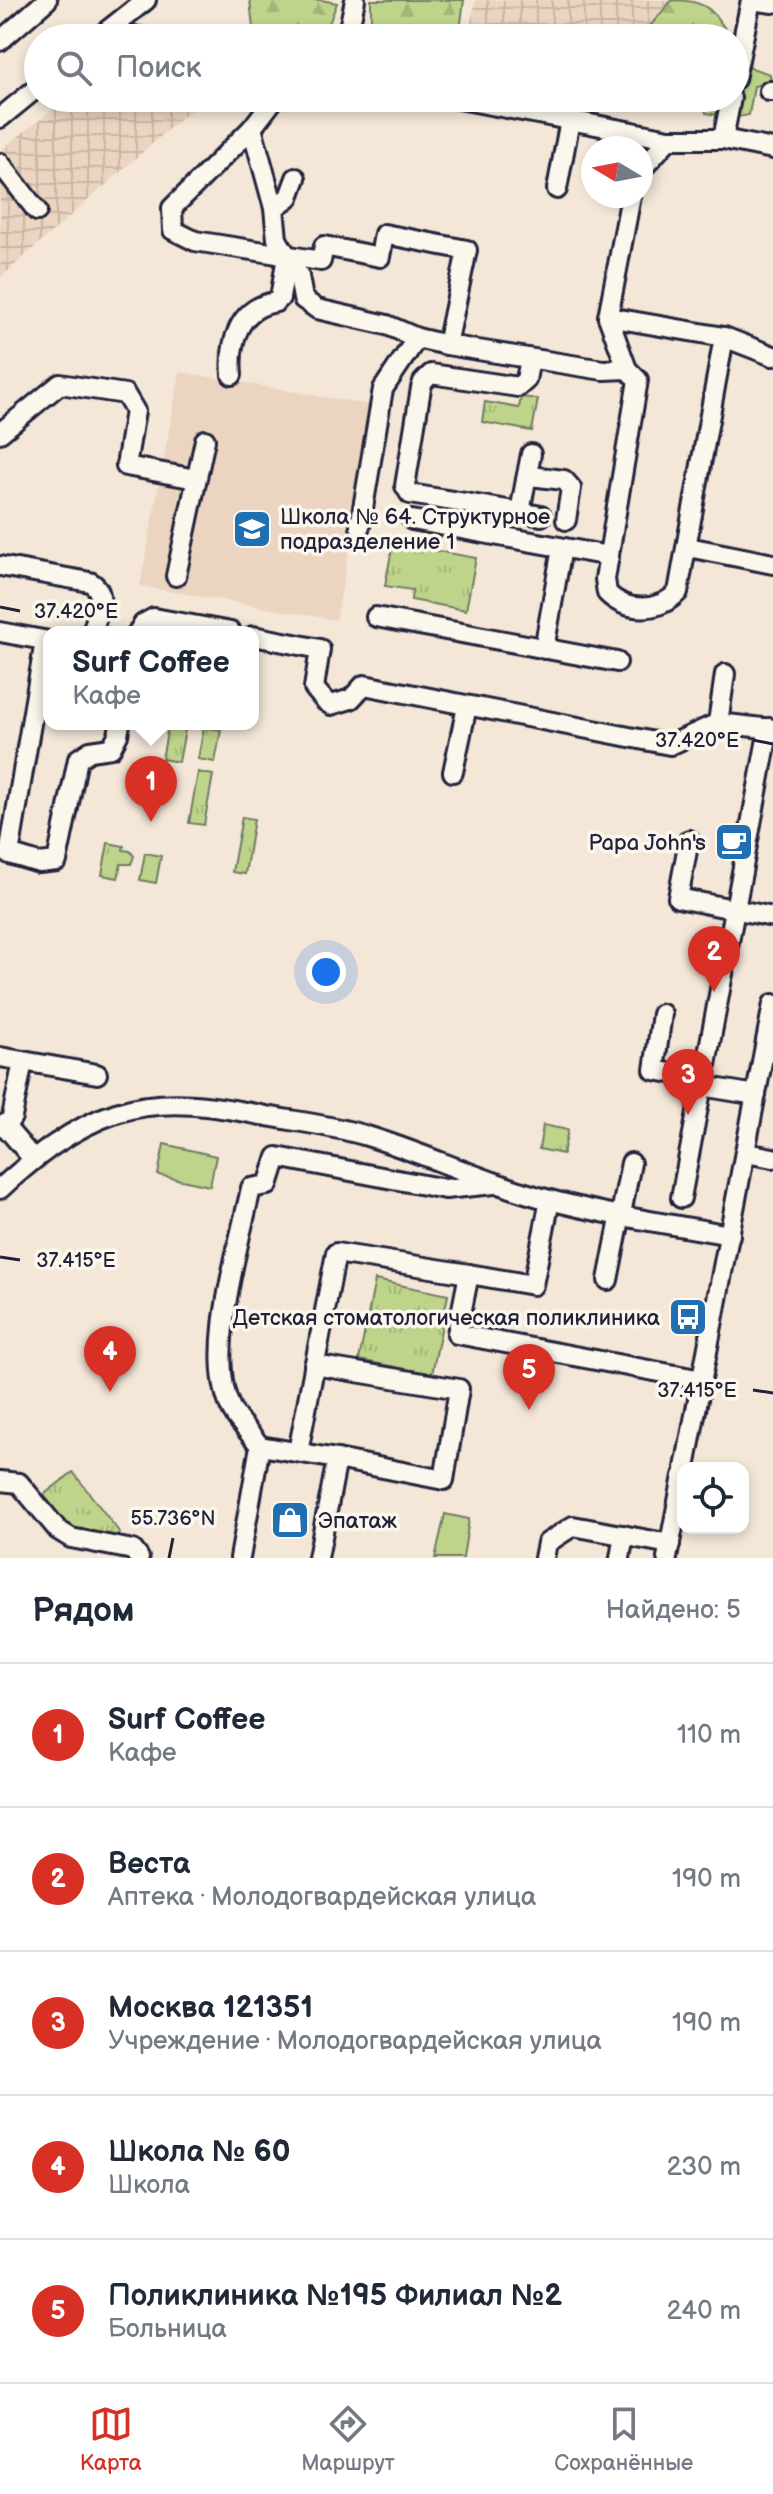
<!DOCTYPE html>
<html lang="ru">
<meta charset="utf-8">
<style>
:root{--surface:#fff;--page:#f2f2f3;--text:#1f2937;--muted:#747a83;--line:#e0e1e3;--accent:#d93025}
body{margin:0;font-family:"Balsamiq Sans",sans-serif;background:var(--page);color:var(--text)}
.controls{position:absolute;right:24px;bottom:24px;display:grid;overflow:hidden;border-radius:16px;box-shadow:0 4px 12px #0003}
.controls button{width:72px;height:72px;display:grid;place-items:center;padding:0;border:0;border-bottom:2px solid var(--line);background:var(--surface);color:var(--text);font:40px sans-serif}
.compass{position:absolute;left:581px;top:136px;width:72px;height:72px;border-radius:50%;background:var(--surface);box-shadow:0 4px 12px #0003;rotate:280deg}
.you{position:absolute;left:326px;top:972px;width:28px;height:28px;margin:-20px;border:6px solid #fff;border-radius:50%;background:#1a73e8;box-shadow:0 0 0 12px #1a73e833}
.badge{display:grid;place-items:center;width:52px;height:52px;border-radius:50%;background:var(--accent);color:#fff;font-size:26px;font-weight:700}
.pin{position:absolute;translate:-50% -66px;filter:drop-shadow(0 2px 4px #0008)}
.pin::after{content:'';position:absolute;top:42px;width:28px;height:24px;background:inherit;clip-path:polygon(0 0,100% 0,50% 100%)}
.popup{position:absolute;left:43px;top:626px;width:216px;height:104px;box-sizing:border-box;display:grid;place-content:center;border-radius:16px;background:var(--surface);filter:drop-shadow(0 2px 6px #0005);font-size:26px;white-space:nowrap;color:var(--muted)}
.popup b{font-size:30px;color:var(--text)}
.popup::after{content:'';position:absolute;left:50%;top:100%;margin-left:-16px;border:16px solid transparent;border-top-color:var(--surface)}
.list{margin:0;padding:0;list-style:none}
h2{display:flex;justify-content:space-between;align-items:center;height:104px;margin:0;padding:0 32px;font-size:34px}
h2 small{font-size:26px;font-weight:400;color:var(--muted)}
.list li{display:grid;grid-template-columns:52px 1fr auto;gap:24px;align-items:center;box-sizing:border-box;height:144px;padding:0 32px;border-top:2px solid var(--line)}
.list b{display:block;font-size:30px;white-space:nowrap}
.list p{margin:0;font-size:26px;white-space:nowrap;color:var(--muted)}
.list em{font-size:26px;font-style:normal;color:var(--muted)}
.icon{flex:none;width:44px;height:44px;fill:none;stroke:currentColor;stroke-width:2;stroke-linecap:round;stroke-linejoin:round}
.map{position:relative;flex:none;width:773px;height:1558px;overflow:hidden}
.search{position:absolute;background:var(--surface);box-shadow:0 4px 12px #0003;left:24px;right:24px;top:24px;height:88px;display:flex;align-items:center;gap:20px;box-sizing:border-box;padding:0 28px;border-radius:44px;color:var(--muted);font-size:30px}
.sheet{height:824px;background:var(--surface)}
nav{display:flex;justify-content:space-around;align-items:center;box-sizing:border-box;height:112px;border-top:2px solid var(--line);background:var(--surface);font-size:22px;color:var(--muted)}
nav a{display:grid;justify-items:center;gap:4px}
nav .on{color:var(--accent)}
.map>svg:first-child{display:block}
.built{fill:#ebd4c0}
.industrial{fill:url(#industrial-grid)}
.forest{fill:url(#forest-firs);stroke:#707b62;stroke-width:2}
.park{fill:url(#park-tufts);stroke:#707b62;stroke-width:2}
.pitch{fill:#bed48a;stroke:#707b62;stroke-width:2}
.lines{fill:none;stroke-linecap:round;stroke-linejoin:round}
.minor-casing{stroke:#22223b;stroke-width:24}
.minor{stroke:#fbf7ec;stroke-width:18}
.ticks{fill:none;stroke:#22223b;stroke-width:3}
.labels{text-anchor:middle;stroke-width:7;stroke-linejoin:round;paint-order:stroke}
.poi-label{font-size:22px;fill:#22223b;stroke:#fbf7ec;text-anchor:start}
.ticks-label{font-size:20px;text-anchor:middle;fill:#22223b;stroke:#fbf7ec;stroke-width:7;stroke-linejoin:round;paint-order:stroke}
</style>
<div class="map">
<svg width="773" height="1558" viewBox="0 0 773 1558">
<defs>
<pattern id="industrial-grid" width="8" height="8" patternUnits="userSpaceOnUse" patternTransform="scale(2)"><rect width="8" height="8" fill="#ebd4c0"/><path d="M0 4h8M4 0v8" fill="none" stroke="#c9b6a6"/></pattern>
<pattern id="forest-firs" width="22" height="20" patternUnits="userSpaceOnUse" patternTransform="scale(2)"><rect width="22" height="20" fill="#bed48a"/><path d="M5 1l3.5 6h-7zM16 11l3.5 6h-7z" fill="#a3b678"/></pattern>
<pattern id="park-tufts" width="24" height="20" patternUnits="userSpaceOnUse" patternTransform="scale(2)"><rect width="24" height="20" fill="#bed48a"/><path d="M3 7l-1-3M5 7V3M7 7l1-3M15 17l-1-3M17 17v-4M19 17l1-3" fill="none" stroke="#a3b678"/></pattern>
</defs>
<rect width="100%" height="100%" fill="#f4e7d8"/>
<filter id="ink" filterUnits="userSpaceOnUse"><feTurbulence type="fractalNoise" baseFrequency=".0125" numOctaves="2"/><feDisplacementMap in="SourceGraphic" scale="16" xChannelSelector="R" yChannelSelector="G"/><feConvolveMatrix kernelMatrix="1 2 1 2 8 2 1 2 1" color-interpolation-filters="sRGB"/></filter>
<g filter="url(#ink)">
<path class="built" d="M180 372 376 406 336 620 140 586Z"/>
<g class="industrial">
<path d="M476 0H672L647 38H480L470 26Z"/>
<path d="M67 98H204L0 278V151Z"/>
</g>
<g class="forest">
<path d="M250 0H321L337 3 330 21 318 36 253 28Z"/>
<path d="M371 0H464L459 38H333L337 30 371 22Z"/>
<path d="M672 0C705 0 714 9 730 38H640Z"/>
<path d="M735 47 745 66 770 74 771 82 754 86 749 115 733 118 706 113 702 98H735Z"/>
</g>
<g class="park">
<path d="M521 397 538 399 532 431 482 422 485 402 519 408Z"/>
<path d="M393 543 476 558 466 610 411 600 412 590 385 586Z"/>
<path d="M168 727 185 730 179 762 162 759Z"/>
<path d="M204 727 221 730 215 762 198 759Z"/>
<path d="M198 772 213 775 204 825 189 823Z"/>
<path d="M242 817 254 819 245 874 232 872Z"/>
<path d="M108 843 124 846 123 850 130 851 134 856 131 864H121L118 878 102 875Z"/>
<path d="M145 853 161 856 156 883 140 880Z"/>
<path d="M543 1125 568 1130 563 1154 539 1149Z"/>
<path d="M375 1280 448 1295 432 1374 359 1360Z"/>
<path d="M73 1472 120 1533 112 1539 68 1530 42 1496Z"/>
</g>
<g class="pitch">
<path d="M164 1144 216 1156 210 1186 158 1175Z"/>
<path d="M445 1514 469 1519 463 1558H435Z"/>
</g>
<g class="lines">
<g class="minor-casing">
<g id="minor">
<path d="M108 31 144 38"/>
<path d="M98 38 146 0"/>
<path d="M347 38 355 0"/>
<path d="M0 41 47 0"/>
<path d="M735 79 751 0 773 3"/>
<path d="M769 91H773"/>
<path d="M275 98 252 128 172 208 173 230 195 241 321 261 324 246 380 257 384 234 467 250 447 345"/>
<path d="M454 98 669 139H723L773 149"/>
<path d="M0 118 38 87"/>
<path d="M723 139 731 98"/>
<path d="M0 163 37 211"/>
<path d="M641 170 669 139"/>
<path d="M557 189 570 120"/>
<path d="M631 196 608 317 627 369 638 380 605 579 607 593C627 613 659 612 678 592L724 337"/>
<path d="M274 208 289 197 296 178"/>
<path d="M287 256 299 276 303 299 317 309 387 325 417 338 447 345 603 370 627 369"/>
<path d="M608 317 724 337 773 356"/>
<path d="M530 359 526 380 518 387 431 374 423 382 421 388 405 486 410 494 520 512 526 480 530 476 564 480 571 488 566 520"/>
<path d="M232 375C229 342 239 307 276 302L280 298 287 256 277 239 274 208 252 128"/>
<path d="M0 433 60 384 125 394 135 411 126 466 196 479"/>
<path d="M526 480 531 454"/>
<path d="M520 512 541 516"/>
<path d="M412 520 609 556"/>
<path d="M360 526 383 389 417 338"/>
<path d="M688 547 773 564"/>
<path d="M0 566 90 582C109 593 97 615 92 632"/>
<path d="M176 576 205 440"/>
<path d="M376 617 617 662"/>
<path d="M0 632 49 641"/>
<path d="M138 632 143 624 154 618 231 632"/>
<path d="M253 636 320 649 314 688 325 701 331 705 351 699 364 685 670 745 718 723 773 729"/>
<path d="M45 641 9 854 39 863 57 861 78 759 90 751 111 748 118 735 120 724"/>
<path d="M544 649 562 548"/>
<path d="M718 723 725 674"/>
<path d="M453 772 467 706"/>
<path d="M689 840 678 898 773 917"/>
<path d="M662 1014 654 1070 703 1079"/>
<path d="M0 1057 97 1074"/>
<path d="M702 1086 756 1095"/>
<path d="M4 1125 33 1159"/>
<path d="M0 1126 8 1123 12 1117 23 1061"/>
<path d="M745 1153 773 1158"/>
<path d="M0 1189C35 1157 71 1128 116 1113 166 1097 216 1106 266 1116 300 1122 335 1126 367 1136 420 1152 469 1175 522 1192 589 1213 660 1222 730 1235"/>
<path d="M681 1198 769 728"/>
<path d="M550 1200 533 1285 469 1274 457 1334 702 1380"/>
<path d="M608 1280 631 1163"/>
<path d="M314 1365 459 1389 444 1480 337 1459"/>
<path d="M260 1446C252 1435 240 1424 233 1412 203 1360 239 1246 251 1188L268 1185 277 1157 445 1189 494 1184"/>
<path d="M298 1452 336 1253 469 1274"/>
<path d="M685 1468 773 1004"/>
<path d="M0 1481 19 1483 58 1530 71 1538 133 1550 139 1558"/>
<path d="M240 1558 260 1446 337 1459 318 1558"/>
<path d="M544 1558 547 1543 573 1526 670 1544"/>
<path d="M620 1558 624 1535"/>
<path d="M667 1558 683 1476"/>
</g>
</g>
<use href="#minor" class="minor"/>
</g>
</g>
<path class="ticks" d="M0 607 20 611M753 740 773 744M0 1257 20 1260M753 1390 773 1393M169 1558 173 1538"/>
<defs>
<g id="school-square" transform="scale(2)"><rect x="-9" y="-9" width="18" height="18" rx="4" fill="#1f6fb2" stroke="#fbf7ec"/><path d="M0-5L7-2L0 1L-7-2ZM-4 1L0 2.5L4 1V4Q0 6-4 4Z" fill="#fff"/></g>
<g id="cafe-square" transform="scale(2)"><rect x="-9" y="-9" width="18" height="18" rx="4" fill="#1f6fb2" stroke="#fbf7ec"/><path d="M-5.5-4.5H6V0H3Q3 3.5 0 3.5H-2.5Q-5.5 3.5-5.5 0ZM3-3.2v2h1.7v-2ZM-6 4.5H4V6H-6Z" fill="#fff"/></g>
<g id="bus-square" transform="scale(2)"><rect x="-9" y="-9" width="18" height="18" rx="4" fill="#1f6fb2" stroke="#fbf7ec"/><path d="M-5-6H5V4H4V6H2V4H-2V6H-4V4H-5ZM-3.5-4V0h7V-4ZM-3.5 1.2v1.5H-2V1.2ZM2 1.2v1.5H3.5V1.2Z" fill="#fff"/></g>
<g id="shop-square" transform="scale(2)"><rect x="-9" y="-9" width="18" height="18" rx="4" fill="#1f6fb2" stroke="#fbf7ec"/><path d="M-5-2.5h2.3a2.7 3.5 0 0 1 5.4 0H5L5.5 6h-11ZM-1.5-2.5h3a1.5 2.3 0 0 0-3 0Z" fill="#fff"/></g>
</defs>
<g fill-rule="evenodd">
<use href="#school-square" x="252" y="529"/>
<use href="#cafe-square" x="734" y="842"/>
<use href="#bus-square" x="688" y="1317"/>
<use href="#shop-square" x="290" y="1520"/>
</g>
<g class="labels">
<g class="poi-label">
<text x="280" y="524">Школа № 64. Структурное<tspan x="280" dy="25">подразделение 1</tspan></text>
<text x="706" y="850" text-anchor="end">Papa John's</text>
<text x="660" y="1325" text-anchor="end">Детская стоматологическая поликлиника</text>
<text x="318" y="1528">Эпатаж</text>
</g>
</g>
<g class="ticks-label">
<text x="76" y="618">37.420°E</text>
<text x="697" y="747">37.420°E</text>
<text x="76" y="1267">37.415°E</text>
<text x="697" y="1397">37.415°E</text>
<text x="173" y="1525">55.736°N</text>
</g>
</svg>
<div class="controls">
<button><svg class="icon" aria-label="locate" viewBox="0 0 24 24"><circle cx="12" cy="12" r="6"/><path d="M12 2v4M12 18v4M2 12h4M18 12h4"/></svg></button>
</div>
<svg class="compass" viewBox="-18 -18 36 36"><path d="M0-13l5 13h-10z" fill="#e53935"/><path d="M0 13l5-13h-10z" fill="#747a83"/></svg>
<div class="you"></div>
<div class="pin badge" style="left:151px;top:822px">1</div>
<div class="popup"><b>Surf Coffee</b>Кафе</div>
<div class="pin badge" style="left:714px;top:992px">2</div>
<div class="pin badge" style="left:688px;top:1115px">3</div>
<div class="pin badge" style="left:110px;top:1392px">4</div>
<div class="pin badge" style="left:529px;top:1410px">5</div>
<div class="search"><svg class="icon" aria-label="search" viewBox="0 0 24 24"><circle cx="10" cy="10" r="6"/><path d="M15 15l6 6"/></svg>Поиск</div>
</div>
<section class="sheet">
<h2>Рядом<small>Найдено: 5</small></h2>
<ul class="list">
<li><span class="badge">1</span><div><b>Surf Coffee</b><p>Кафе</p></div><em>110 m</em></li>
<li><span class="badge">2</span><div><b>Веста</b><p>Аптека · Молодогвардейская улица</p></div><em>190 m</em></li>
<li><span class="badge">3</span><div><b>Москва 121351</b><p>Учреждение · Молодогвардейская улица</p></div><em>190 m</em></li>
<li><span class="badge">4</span><div><b>Школа № 60</b><p>Школа</p></div><em>230 m</em></li>
<li><span class="badge">5</span><div><b>Поликлиника №195 Филиал №2</b><p>Больница</p></div><em>240 m</em></li>
</ul>
</section>
<nav>
<a class="on"><svg class="icon" aria-label="map" viewBox="0 0 24 24"><path d="M3 6l6-2 6 2 6-2v14l-6 2-6-2-6 2zM9 4v14M15 6v14"/></svg>Карта</a>
<a><svg class="icon" aria-label="directions" viewBox="0 0 24 24"><path d="M12 3l9 9-9 9-9-9zM9 14v-3h6M13 9l2 2-2 2"/></svg>Маршрут</a>
<a><svg class="icon" aria-label="saved" viewBox="0 0 24 24"><path d="M7 4h10v16l-5-4-5 4z"/></svg>Сохранённые</a>
</nav>
